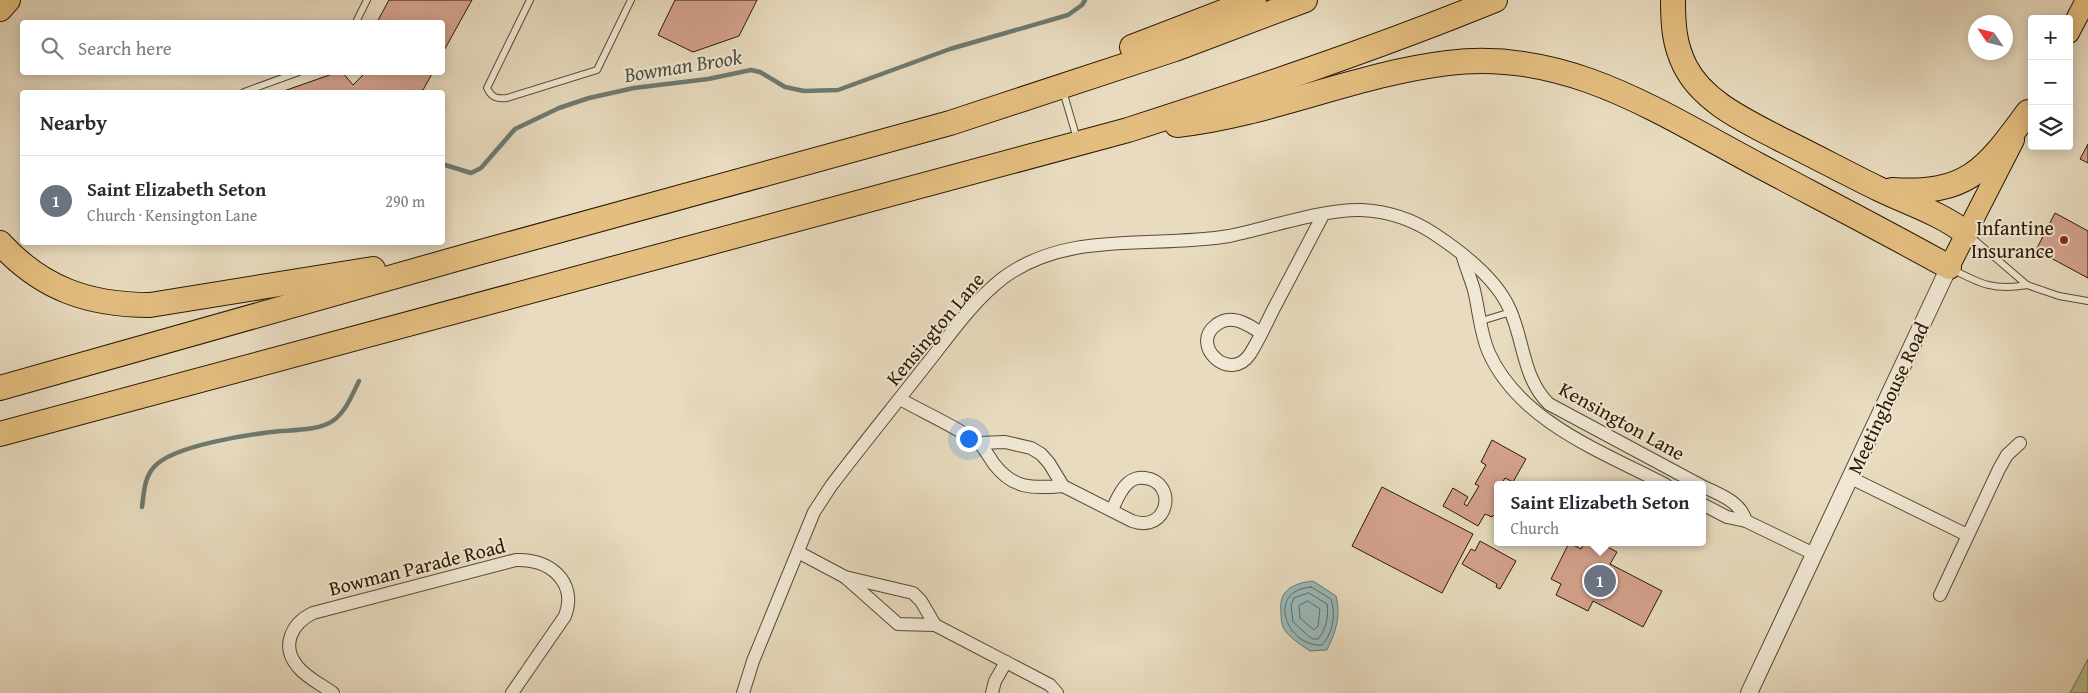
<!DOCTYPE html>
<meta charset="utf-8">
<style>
:root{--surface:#fff;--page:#f2f2f3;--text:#2b2b33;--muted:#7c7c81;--line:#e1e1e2;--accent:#1a73e8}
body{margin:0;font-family:"Gentium Book Plus",serif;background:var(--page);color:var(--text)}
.controls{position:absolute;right:15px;top:15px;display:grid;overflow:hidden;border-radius:5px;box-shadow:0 2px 12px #0003}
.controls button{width:45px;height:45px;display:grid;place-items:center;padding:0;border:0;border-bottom:1px solid var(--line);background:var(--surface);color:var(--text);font:25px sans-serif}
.compass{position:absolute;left:1968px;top:15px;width:45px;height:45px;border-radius:50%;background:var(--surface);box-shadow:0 2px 12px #0003;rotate:305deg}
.you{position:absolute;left:968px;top:438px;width:18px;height:18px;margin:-12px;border:4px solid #fff;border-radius:50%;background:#1a73e8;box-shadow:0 0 0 8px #1a73e833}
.badge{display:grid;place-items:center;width:32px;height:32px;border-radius:50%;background:var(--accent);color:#fff;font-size:16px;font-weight:700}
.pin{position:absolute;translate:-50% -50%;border:2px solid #fff;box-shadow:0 1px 5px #0006}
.popup{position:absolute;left:1494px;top:481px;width:212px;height:65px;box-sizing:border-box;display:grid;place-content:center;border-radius:5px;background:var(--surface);filter:drop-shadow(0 1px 4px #0005);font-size:16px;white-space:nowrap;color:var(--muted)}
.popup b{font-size:19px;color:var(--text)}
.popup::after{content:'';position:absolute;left:50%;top:100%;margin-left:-10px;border:10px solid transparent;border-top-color:var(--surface)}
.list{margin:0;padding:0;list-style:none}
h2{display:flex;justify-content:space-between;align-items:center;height:65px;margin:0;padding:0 20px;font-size:21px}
h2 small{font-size:16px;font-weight:400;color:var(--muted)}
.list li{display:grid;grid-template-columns:32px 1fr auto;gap:15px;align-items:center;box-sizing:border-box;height:90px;padding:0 20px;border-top:1px solid var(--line)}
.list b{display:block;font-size:19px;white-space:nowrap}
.list p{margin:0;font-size:16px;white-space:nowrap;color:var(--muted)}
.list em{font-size:16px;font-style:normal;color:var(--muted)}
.icon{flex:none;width:28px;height:28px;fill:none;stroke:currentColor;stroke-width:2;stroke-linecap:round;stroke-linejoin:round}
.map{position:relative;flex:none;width:2088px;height:693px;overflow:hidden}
.search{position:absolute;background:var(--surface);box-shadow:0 2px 12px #0003;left:20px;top:20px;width:425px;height:55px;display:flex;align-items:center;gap:12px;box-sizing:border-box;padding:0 18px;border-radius:5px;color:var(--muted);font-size:19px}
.panel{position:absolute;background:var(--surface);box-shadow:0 2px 12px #0003;left:20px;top:90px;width:425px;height:155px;border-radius:5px}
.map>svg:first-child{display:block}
.green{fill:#b7c091;stroke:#706c4a}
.water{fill:#99b9ba;stroke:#6c7970}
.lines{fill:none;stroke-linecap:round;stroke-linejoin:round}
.shore{stroke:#61695e;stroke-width:1}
.stream{stroke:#6c7970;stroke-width:4.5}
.building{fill:#d5a28d;stroke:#291902}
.service-casing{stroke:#594a31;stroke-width:8}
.minor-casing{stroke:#594a31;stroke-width:14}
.tertiary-casing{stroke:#594a31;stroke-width:18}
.primary-casing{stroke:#291902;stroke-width:22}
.motorway-casing{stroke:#291902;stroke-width:26}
.service{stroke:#f0e8d5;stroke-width:6}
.minor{stroke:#f0e8d5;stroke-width:12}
.tertiary{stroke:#f0e8d5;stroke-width:16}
.primary{stroke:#e4be80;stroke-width:20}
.motorway{stroke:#e4be80;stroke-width:24}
.poi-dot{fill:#8f2418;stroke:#f0e8d5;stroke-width:2}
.labels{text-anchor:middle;stroke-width:4;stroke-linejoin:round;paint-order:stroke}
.poi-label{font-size:20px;fill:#291902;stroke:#f0e8d5;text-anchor:end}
.street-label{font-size:20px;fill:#291902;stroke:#f0e8d5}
.water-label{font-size:21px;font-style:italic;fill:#505142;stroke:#f0e8d5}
</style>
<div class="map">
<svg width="2088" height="693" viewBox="0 0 2088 693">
<rect width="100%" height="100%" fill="#e8dbbf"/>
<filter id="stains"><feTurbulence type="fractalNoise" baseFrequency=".004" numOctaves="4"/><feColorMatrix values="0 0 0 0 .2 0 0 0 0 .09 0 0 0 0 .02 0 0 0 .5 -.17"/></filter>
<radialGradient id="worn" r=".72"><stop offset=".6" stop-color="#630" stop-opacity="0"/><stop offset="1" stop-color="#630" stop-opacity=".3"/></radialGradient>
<path class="green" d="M2088 659V693H2070Z"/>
<path class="water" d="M1313 581 1336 596C1341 617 1336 631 1327 650L1310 651C1301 645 1288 637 1283 627 1281 623 1281 616 1281 612 1278 590 1294 583 1313 581Z"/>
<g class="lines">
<g class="shore">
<path d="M1311 587 1331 599C1336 614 1333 633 1322 645 1288 648 1264 591 1311 587Z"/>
<path d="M1309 593 1327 604C1329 616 1326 630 1318 639H1312L1293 622 1291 605 1294 598Z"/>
<path d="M1308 601 1320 609 1318 626 1314 630 1300 618 1299 606Z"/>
</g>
<g class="stream">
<path d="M442 164 471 173 481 168 515 129 559 108 589 98 634 88 708 79 751 70 760 72 785 87 804 91 838 90 950 49 1068 15 1082 5 1085 0"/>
<path d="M142 507C144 493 144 478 154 467 173 445 252 434 281 431 297 430 321 430 334 420 346 411 352 395 359 381"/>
</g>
</g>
<g class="building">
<path d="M389 0H472L442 54V22H377Z"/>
<path d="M675 0H757L739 36 693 52 658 35Z"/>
<path d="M338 72H342L353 85 366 72H433L423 90 413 92H281Z"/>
<path d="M2088 144V163L2080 159Z"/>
<path d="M2055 213 2088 231V278L2036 250Z"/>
<path d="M1492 440 1526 459 1513 482 1505 478 1501 485H1498V511L1492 517 1485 514 1478 526 1443 506 1453 488 1468 497 1464 504 1467 506 1479 486 1475 484 1486 465 1481 462Z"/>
<path d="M1382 487 1473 534 1442 593 1352 546Z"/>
<path d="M1480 541 1516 561 1500 589 1496 587 1497 584 1462 564 1471 549 1475 551Z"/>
<path d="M1585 542H1598L1617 552 1610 564 1662 591 1643 627 1593 601 1588 611 1556 595 1561 584 1551 579 1569 543 1581 549Z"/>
</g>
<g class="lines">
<g class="service-casing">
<g id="service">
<path d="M530 0 487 88C492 98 497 99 507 98L597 70 631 0"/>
<path d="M356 22 367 0"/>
<path d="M1063 91 1077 139"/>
<path d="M244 92 299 72"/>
<path d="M1970 236 2027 285 2059 296 2088 301"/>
<path d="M1952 269C1980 284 1995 291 2027 285"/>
<path d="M1481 321 1511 312"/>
</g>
</g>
<g class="minor-casing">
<g id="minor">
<path d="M1463 257C1466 268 1471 279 1474 290 1479 310 1480 333 1489 353 1520 422 1603 452 1666 485"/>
<path d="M1261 333C1253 328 1244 321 1234 320 1228 319 1221 321 1216 325 1189 345 1230 384 1250 354 1259 340 1266 324 1273 310 1290 278 1306 247 1323 215"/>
<path d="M900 399C925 413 954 426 978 442 984 447 989 457 994 464 1014 490 1033 488 1063 486"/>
<path d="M979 443 1005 442 1031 448 1041 454 1049 463 1063 486 1132 521C1169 534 1178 482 1145 478 1139 477 1132 479 1128 483 1120 490 1116 501 1112 510"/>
<path d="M1851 478 1967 535"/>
<path d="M1702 486C1720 495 1740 501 1746 521"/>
<path d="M1702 504 1727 517 1746 521 1814 554"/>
<path d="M798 552 845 577 913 593 921 601 935 625"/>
<path d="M845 577 898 624 935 625 1050 685 1057 693"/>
<path d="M1940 595 1999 469 2007 455 2020 443"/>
<path d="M333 693C322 685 307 678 298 667 280 646 292 623 313 613L516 560C549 558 578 582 565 616L512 693"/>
<path d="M743 693 753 661 814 512 831 486C862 445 894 406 926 365 950 335 972 302 1003 278 1069 229 1153 249 1229 236 1268 228 1323 209 1361 210 1387 211 1414 220 1436 235 1463 253 1497 279 1510 310 1524 341 1523 379 1549 404L1700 485"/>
<path d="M992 693 995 681 1006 662"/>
</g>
</g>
<g class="tertiary-casing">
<path id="tertiary" d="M1749 693 1949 267"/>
</g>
<g class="primary-casing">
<g id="primary">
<path d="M2069 33 2086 0"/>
<path d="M1949 267 2014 140"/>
</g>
</g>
<g class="motorway-casing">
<g id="motorway">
<path d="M1673 0C1673 24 1674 44 1685 66 1703 102 1746 121 1780 139 1813 155 1846 173 1879 189 1908 203 1940 213 1966 233"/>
<path d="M0 9 8 0"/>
<path d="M1132 47 1254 0"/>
<path d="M1177 125C1269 115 1356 74 1448 63 1566 48 1660 113 1758 165 1822 199 1886 232 1949 267"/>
<path d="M1892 190C1968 195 1986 169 2028 112"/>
<path d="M0 243C42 289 89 305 150 305L373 269"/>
<path d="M0 388 481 252 950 123 1175 49 1305 0"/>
<path d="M0 434 1128 130C1252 90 1375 49 1495 0"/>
</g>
</g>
<use href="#service" class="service"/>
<use href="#minor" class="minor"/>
<use href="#tertiary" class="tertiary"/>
<use href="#primary" class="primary"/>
<use href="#motorway" class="motorway"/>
</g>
<circle class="poi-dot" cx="2064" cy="240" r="5"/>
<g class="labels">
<g class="poi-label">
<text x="2054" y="235">Infantine<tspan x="2054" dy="23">Insurance</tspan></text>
</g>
<g class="street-label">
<text transform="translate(935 329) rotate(-50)" y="7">Kensington Lane</text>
<text transform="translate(1888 398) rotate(-65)" y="7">Meetinghouse Road</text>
<text transform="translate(1622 421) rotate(29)" y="7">Kensington Lane</text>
<text transform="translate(417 567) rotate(-14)" y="7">Bowman Parade Road</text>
</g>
<g class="water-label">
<text transform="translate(683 66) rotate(-9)" y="7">Bowman Brook</text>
</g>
</g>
<rect width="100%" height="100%" filter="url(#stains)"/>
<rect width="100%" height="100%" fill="url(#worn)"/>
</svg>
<div class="controls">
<button>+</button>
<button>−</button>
<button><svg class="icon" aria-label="layers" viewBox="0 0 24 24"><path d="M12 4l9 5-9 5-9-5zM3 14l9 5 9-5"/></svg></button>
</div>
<svg class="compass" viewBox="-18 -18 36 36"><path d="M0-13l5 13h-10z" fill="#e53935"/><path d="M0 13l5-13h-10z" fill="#7c7c81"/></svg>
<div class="you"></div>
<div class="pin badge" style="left:1600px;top:581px;background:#6b7280">1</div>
<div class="popup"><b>Saint Elizabeth Seton</b>Church</div>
<div class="search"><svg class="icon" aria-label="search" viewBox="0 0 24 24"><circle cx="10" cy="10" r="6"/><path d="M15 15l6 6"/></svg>Search here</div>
<section class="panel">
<h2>Nearby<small></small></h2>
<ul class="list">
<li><span class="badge" style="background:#6b7280">1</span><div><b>Saint Elizabeth Seton</b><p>Church · Kensington Lane</p></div><em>290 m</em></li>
</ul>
</section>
</div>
